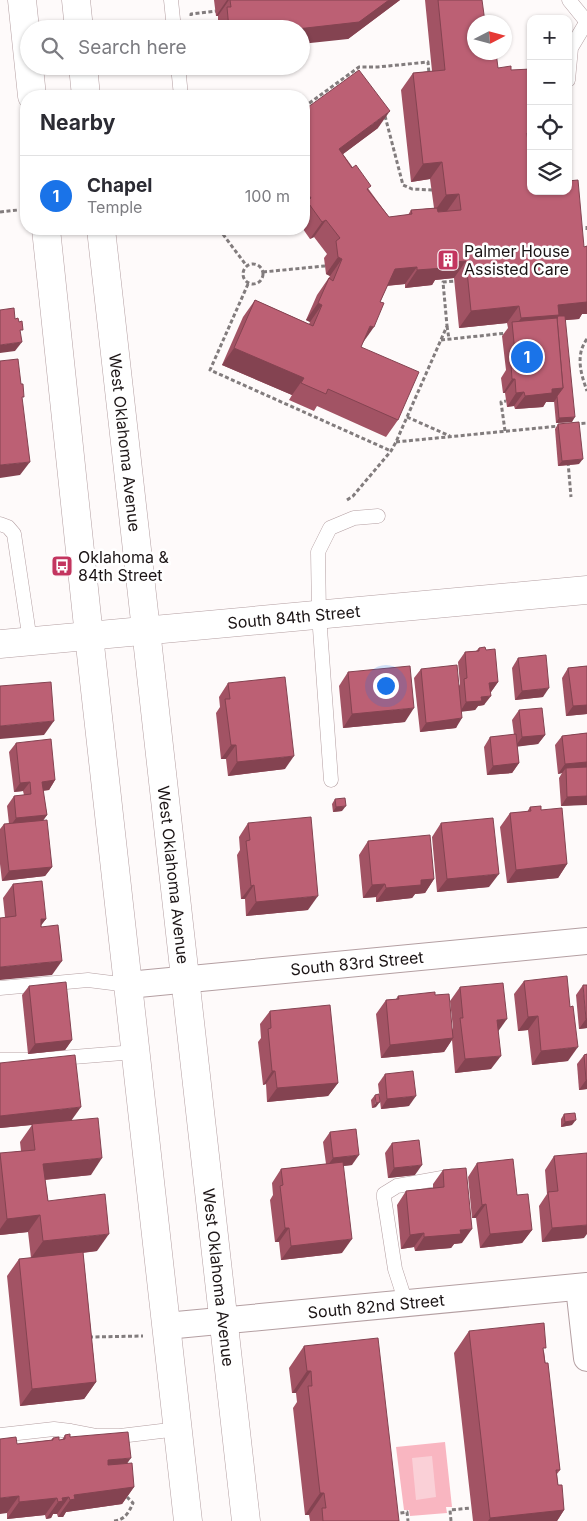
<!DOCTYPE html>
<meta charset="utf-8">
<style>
:root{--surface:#fff;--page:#f7f7f7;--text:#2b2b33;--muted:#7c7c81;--line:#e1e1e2;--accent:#1a73e8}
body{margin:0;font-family:Inter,sans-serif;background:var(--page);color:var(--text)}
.controls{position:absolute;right:15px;top:15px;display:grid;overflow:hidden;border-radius:10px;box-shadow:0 1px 4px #0004}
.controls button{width:45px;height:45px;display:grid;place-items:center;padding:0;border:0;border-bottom:1px solid var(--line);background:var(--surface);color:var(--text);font:25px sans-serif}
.compass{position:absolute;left:467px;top:15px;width:45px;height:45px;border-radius:50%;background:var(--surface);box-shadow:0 1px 4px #0004;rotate:84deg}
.you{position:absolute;left:385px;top:685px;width:18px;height:18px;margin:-12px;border:4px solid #fff;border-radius:50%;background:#1a73e8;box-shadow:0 0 0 8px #1a73e833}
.badge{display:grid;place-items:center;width:32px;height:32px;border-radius:50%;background:var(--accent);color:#fff;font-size:16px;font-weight:700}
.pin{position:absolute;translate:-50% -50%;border:2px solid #fff;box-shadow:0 1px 5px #0006}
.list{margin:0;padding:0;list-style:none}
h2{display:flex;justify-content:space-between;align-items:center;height:65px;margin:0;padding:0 20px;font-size:21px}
h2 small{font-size:16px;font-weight:400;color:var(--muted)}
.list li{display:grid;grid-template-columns:32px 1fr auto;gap:15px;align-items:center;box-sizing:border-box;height:80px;padding:0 20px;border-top:1px solid var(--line)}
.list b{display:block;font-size:19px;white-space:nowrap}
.list p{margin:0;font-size:16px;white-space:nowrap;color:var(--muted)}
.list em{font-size:16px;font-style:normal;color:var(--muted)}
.icon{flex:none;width:28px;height:28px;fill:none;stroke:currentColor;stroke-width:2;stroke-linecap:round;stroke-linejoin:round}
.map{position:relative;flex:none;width:587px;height:1521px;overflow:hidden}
.search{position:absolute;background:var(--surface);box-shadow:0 1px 4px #0004;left:20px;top:20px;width:290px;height:55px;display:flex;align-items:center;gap:12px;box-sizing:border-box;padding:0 18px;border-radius:28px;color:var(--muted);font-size:19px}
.panel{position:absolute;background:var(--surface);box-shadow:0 1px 4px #0004;left:20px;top:90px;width:290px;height:145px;border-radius:20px}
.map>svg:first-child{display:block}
.green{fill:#f9b6c1}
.water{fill:#fad0d7}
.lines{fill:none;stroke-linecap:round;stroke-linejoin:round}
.service-casing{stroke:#b49fa2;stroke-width:15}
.minor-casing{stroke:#b49fa2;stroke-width:28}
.tertiary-casing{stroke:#b49fa2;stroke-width:29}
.secondary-casing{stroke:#b49fa2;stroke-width:29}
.path{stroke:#827c7d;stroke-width:3;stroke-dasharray:4 2.5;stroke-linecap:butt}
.service{stroke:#fff;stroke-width:14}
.minor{stroke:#fff;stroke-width:26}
.tertiary{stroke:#fff;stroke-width:28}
.secondary{stroke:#fff;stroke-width:28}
.wall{fill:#a25364}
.shaded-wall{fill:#844351}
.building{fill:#bc6074;stroke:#844351}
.labels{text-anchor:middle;stroke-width:5;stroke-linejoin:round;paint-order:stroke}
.poi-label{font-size:16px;fill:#1c1516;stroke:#fff;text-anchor:start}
.street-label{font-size:16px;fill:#1c1516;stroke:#fff}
</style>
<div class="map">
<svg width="587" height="1521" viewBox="0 0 587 1521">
<rect width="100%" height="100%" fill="#fefafa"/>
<path class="green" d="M445 1442 452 1507H446L447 1513 410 1516 409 1510H404L396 1447Z"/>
<path class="water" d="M432 1456 436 1497 416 1500 412 1458Z"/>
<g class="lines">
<g class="service-casing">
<g id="service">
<path d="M171 0 174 29"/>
<path d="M569 0 586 21"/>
<path d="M178 66 181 96"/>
<path d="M568 80 571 48 587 21"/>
<path d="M0 524 8 527 14 534 30 641"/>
<path d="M331 780 319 615 318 552 330 528 354 518 378 516"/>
<path d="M0 988 88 980 128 985"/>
<path d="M0 1060H36L135 1052"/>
<path d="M406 1303 395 1269 384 1198V1194L397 1186 453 1176"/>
<path d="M0 1435 54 1429 71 1431 97 1436H120L178 1429"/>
</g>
</g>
<g class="minor-casing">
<g id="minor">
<path id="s1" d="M128 985 587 941"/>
<path d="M579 1287 587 1358"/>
<path id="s2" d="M166 1326 587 1286"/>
</g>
</g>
<g class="tertiary-casing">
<g id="tertiary">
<path id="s3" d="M0 644 587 590"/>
</g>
</g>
<g class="secondary-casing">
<g id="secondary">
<path d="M22 0 32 96"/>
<path d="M76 0 79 29"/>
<path d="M83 66 86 96"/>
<path d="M46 229 89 636 188 1521"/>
<path id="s4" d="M101 229 246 1521"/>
</g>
</g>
<g class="path">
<path d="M191 16V14L216 11"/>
<path d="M304 107 359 67H378L428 62 429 74"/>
<path d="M385 116 403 185 412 189 432 190"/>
<path d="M0 212 18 210"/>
<path d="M587 226V230"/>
<path d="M219 229 246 265"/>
<circle cx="253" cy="274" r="10"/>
<path d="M263 272 325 266"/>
<path d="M248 284 210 370 391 451"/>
<path d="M447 326 449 339"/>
<path d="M587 339C575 355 581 374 587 391"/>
<path d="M441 340 507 333"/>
<path d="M407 417 450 436"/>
<path d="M575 424 587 423"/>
<path d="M505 431 501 402 506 401"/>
<path d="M396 442 559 426"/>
<path d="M568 462 571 497"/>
<path d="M347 500 353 496 391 451 396 442 447 326 443 282 455 281"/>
<path d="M89 1337 143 1336"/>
<path d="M394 1514 407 1512 408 1521"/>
<path d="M114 1521C125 1520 129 1512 133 1503L127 1497"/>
<path d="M451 1521 450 1510 471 1508"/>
</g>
<use href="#service" class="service"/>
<use href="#minor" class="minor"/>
<use href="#tertiary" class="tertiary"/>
<use href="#secondary" class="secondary"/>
</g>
<g class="wall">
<path d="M214 0H400L348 39 301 29H216L215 24 218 20V16H216Z"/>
<path d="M425 0H482L474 52 498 68 511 70 529 149 531 191 584 247 587 246V314H582L579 319 565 320 572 422 556 423 554 401 546 402 543 407 515 409 514 406 507 407 505 393H503L501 378 506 370 502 336 508 328 507 323 459 328 454 278 435 280 432 285 405 288V284L387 286 362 344 361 347 398 420 386 437 317 406 314 411 289 400 292 395 222 365 243 317 255 300 309 324 310 322 306 320 317 295 330 276 326 274 324 258 327 254 314 237 310 239 303 229H304V110L378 128 343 154 389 217 408 215 411 210 434 208 430 179 411 182 401 90 413 73 432 71Z"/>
<path d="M229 229H242L234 235Z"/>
<path d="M558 424 579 464 558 466 555 429Z"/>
<path d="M62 560 69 568 66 573H59V565Z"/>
<path d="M479 648 486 650 498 682 491 692H490L484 705 478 706 475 710 462 711 456 728 420 732 414 678 421 669 459 686 460 684 458 662 465 652 476 651Z"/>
<path d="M518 658 543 697 515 700 512 668Z"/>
<path d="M587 666V714L566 716 562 678 568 668Z"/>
<path d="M348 672 405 722 343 728 339 686Z"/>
<path d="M228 683 285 769 228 776 226 759H221L216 713 220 707 219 697Z"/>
<path d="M519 710 545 735 538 744 517 746 519 763 512 773 487 775 484 747 490 737 514 735 512 720Z"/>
<path d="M587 733V804L561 806 559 778 562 773 558 774 555 745 562 736Z"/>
<path d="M16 743 55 780 49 790 43 791 47 815 43 820 52 867 45 876 2 881 0 864V829L4 824H9L7 806 14 796 24 795 23 791 14 792 9 752Z"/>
<path d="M335 799 342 811 333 812 332 804Z"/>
<path d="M530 807 541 810 567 864 558 878 507 883 500 827 510 813 527 812Z"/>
<path d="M248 823 308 910 246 916 245 899H241L237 855 240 850 239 837Z"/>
<path d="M441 823 489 887 437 892 432 837Z"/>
<path d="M368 841 434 879 425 893 415 894 412 898 376 902V897L363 898 359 855Z"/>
<path d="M13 884 46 919 41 925 52 975 5 917 3 898Z"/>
<path d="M524 981 568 1061 532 1065 528 1030 518 1031 514 994Z"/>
<path d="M583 985 587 1028 579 1029 576 995Z"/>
<path d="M29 986 72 1040 65 1050 28 1054 22 995Z"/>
<path d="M460 987 498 1031 491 1069 455 1073 452 1040 444 1052 381 1058 376 1014 386 1000 396 999 398 996 435 995 452 1030 453 1028 450 1001Z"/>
<path d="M270 1011 338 1083 328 1096 267 1102 266 1084 263 1085 258 1042 261 1038 260 1024Z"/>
<path d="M587 1054V1089L579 1090 577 1064 584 1055Z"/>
<path d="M0 1063 72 1120 91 1175 45 1180 48 1201 97 1251 83 1253 96 1382 84 1399 20 1406 7 1276 19 1259 31 1258 28 1232 0 1235V1154L21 1151 20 1142 32 1125 0 1128Z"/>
<path d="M385 1074 409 1106 381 1109 378 1084Z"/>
<path d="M375 1095 376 1107 372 1108 371 1100Z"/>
<path d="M564 1114 572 1125 561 1127V1119Z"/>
<path d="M330 1132 352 1165 343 1166 342 1253 281 1260 279 1242H275L270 1200 273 1195 272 1183 281 1169 326 1164 323 1142Z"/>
<path d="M392 1143 415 1175 388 1178 385 1153Z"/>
<path d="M554 1156 584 1238 542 1242 539 1206 547 1194 545 1170Z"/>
<path d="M477 1163 532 1230 522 1243 480 1248 476 1218H472L468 1177Z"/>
<path d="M443 1170 462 1243 454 1244 451 1248 415 1251 414 1247 401 1249 397 1205 406 1191 433 1188V1184Z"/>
<path d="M469 1331 544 1352 560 1470 557 1474 558 1485 564 1510 557 1521H473L454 1353Z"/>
<path d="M304 1346 399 1521H310L309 1515H305L293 1408 297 1402 296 1393H292L289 1368Z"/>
<path d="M65 1435 127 1463 134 1487 122 1504 66 1512 63 1517H58L57 1514H53L51 1518 46 1519 45 1515 7 1519V1513L17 1444 51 1440 53 1438 59 1440H62Z"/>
</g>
<g class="shaded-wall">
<path d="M227 0H229L218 16H216Z"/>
<path d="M389 0H400L348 39 301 44V29H297Z"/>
<path d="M390 111 378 128 327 166 339 149Z"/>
<path d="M531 132V149L515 150 527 133Z"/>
<path d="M442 162 430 179 411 182 423 164Z"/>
<path d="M459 194 447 211 434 212 446 195Z"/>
<path d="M326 220 314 237 310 239 322 222Z"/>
<path d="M238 229H242L234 235Z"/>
<path d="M338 257 342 259 330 276 326 274Z"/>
<path d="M466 261 454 278 435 280 432 285 405 288 417 270 443 263Z"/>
<path d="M417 267 405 284 383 286 395 269Z"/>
<path d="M587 302V314H582L579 319 555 321 513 330 521 318 558 305Z"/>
<path d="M318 303 322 305 310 322 306 320Z"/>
<path d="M519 306 507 323 459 328 471 311Z"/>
<path d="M370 326 374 327 362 344Z"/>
<path d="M22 342 15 351 0 353V345Z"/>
<path d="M234 348 304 378 292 395 222 365Z"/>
<path d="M512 379H515L505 393H503Z"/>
<path d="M563 388 554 402H546L543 407 515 409 525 396 552 389Z"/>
<path d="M524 392 514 406 507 407 516 393Z"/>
<path d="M575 417 572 422 556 423 559 418Z"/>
<path d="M583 459 579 464 558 466 562 461Z"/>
<path d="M30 462 20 475 0 478V465Z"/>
<path d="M63 568H69L66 573H59Z"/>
<path d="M498 682 491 692 483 693 489 683Z"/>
<path d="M549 688 543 697 515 700 522 691Z"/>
<path d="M491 696 484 705 478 706 475 710 460 712 466 702 481 697Z"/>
<path d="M587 705V714L566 716 573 706Z"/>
<path d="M414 708 405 722 343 728 352 714Z"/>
<path d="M462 718 456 728 420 732 426 723Z"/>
<path d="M54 721 44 735 0 739V726Z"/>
<path d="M545 735 538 744 515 747 522 737Z"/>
<path d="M231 745H236L226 759H221Z"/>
<path d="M294 756 285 769 228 776 237 762Z"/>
<path d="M587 762V770L566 768 562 773 558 774 565 764Z"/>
<path d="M519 763 512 773 487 775 493 766Z"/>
<path d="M55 780 49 790 35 791 42 782Z"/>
<path d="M30 782 23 791 14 792 20 783Z"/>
<path d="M587 796V805L561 806 567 797Z"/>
<path d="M346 806 342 811 333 812 336 807Z"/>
<path d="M47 815 40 825 9 828 16 818Z"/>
<path d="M567 864 558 878 507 883 516 870Z"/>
<path d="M52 867 45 876 2 881 9 871Z"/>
<path d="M499 874 489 887 437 892 447 879Z"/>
<path d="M434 879 425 893 415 894 412 898 376 902 386 888 421 880Z"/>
<path d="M385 884 376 897 363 898 372 885Z"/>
<path d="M254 885 245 899H241L251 886Z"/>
<path d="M318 896 308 910 246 916 256 902Z"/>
<path d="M41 919H46L36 932Z"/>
<path d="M62 961 52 975 0 980V967Z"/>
<path d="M538 1016 528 1030 518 1031 528 1017Z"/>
<path d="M507 1019 497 1033V1020Z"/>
<path d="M586 1019H587V1028L579 1029Z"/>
<path d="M453 1038 444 1052 381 1058 390 1045Z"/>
<path d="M72 1040 65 1050 28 1054 35 1044Z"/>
<path d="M578 1047 568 1061 532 1065 541 1051Z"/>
<path d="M501 1056 491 1069 455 1073 465 1059Z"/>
<path d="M272 1071H275L266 1084 263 1085Z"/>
<path d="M586 1080H587V1089L579 1090Z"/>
<path d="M338 1083 328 1096 267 1102 277 1088Z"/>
<path d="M416 1096 409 1106 381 1109 387 1099Z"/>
<path d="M380 1102 376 1107 372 1108 376 1103Z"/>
<path d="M81 1107 71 1121 0 1128V1116Z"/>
<path d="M576 1120 572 1125 561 1127 565 1122Z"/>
<path d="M359 1155 352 1165 326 1168 333 1158Z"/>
<path d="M102 1158 91 1175 31 1181 43 1164Z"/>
<path d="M422 1165 415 1175 388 1178 394 1168Z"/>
<path d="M486 1204 476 1218H472L482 1205Z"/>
<path d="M40 1215 28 1232 0 1235V1229L7 1219Z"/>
<path d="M587 1225V1234L584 1238 542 1242 552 1228Z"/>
<path d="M285 1228H289L279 1242H275Z"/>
<path d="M472 1229 462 1243 454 1244 451 1248 415 1251 424 1237 460 1230Z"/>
<path d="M532 1230 522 1243 480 1248 490 1234Z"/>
<path d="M424 1233 414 1247 401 1249 410 1235Z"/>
<path d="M109 1234 97 1251 31 1258 43 1241Z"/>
<path d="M352 1239 342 1253 281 1260 291 1246Z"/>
<path d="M307 1371H311L296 1393H292Z"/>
<path d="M96 1382 84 1399 20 1406 32 1389Z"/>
<path d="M131 1458 119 1475 96 1477 108 1460Z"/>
<path d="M134 1487 122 1504 66 1512 63 1517H58L70 1500 74 1495Z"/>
<path d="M320 1493H324L309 1515H305Z"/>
<path d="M19 1496 7 1513 0 1514V1498Z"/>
<path d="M69 1497 57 1514H53L51 1518 46 1519 58 1502 62 1498Z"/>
<path d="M57 1498 45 1515 7 1519 19 1502Z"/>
<path d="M564 1510 557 1521H488L490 1518Z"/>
</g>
<g class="building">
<path d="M230 0H389L359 22 297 29H229L227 7H231Z"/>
<path d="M438 0H482L485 22H474V52H496L498 68 511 66V70L531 69V132L527 133 531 171V191H568V181L578 180 584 247 587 246V302L558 305 559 315 521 318 519 306 471 311 466 261 443 263 444 268 417 270V267L395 269 380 302 384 303 374 327 370 326 361 347 419 372 398 420 328 389 326 394 301 383 304 378 234 348 255 300 313 326 322 305 318 303 329 278 333 281 342 259 338 257 336 241 340 238 326 220 322 222 307 201 311 198 304 189V110L359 70 390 111 339 149 352 168 356 165 371 186 367 189 389 217 412 214 411 210 437 208 438 212 461 210 459 194 446 195 442 162 423 164 413 73 445 70Z"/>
<path d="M14 308 15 319 18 318 19 322 22 321 23 330H20L22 342 0 345V310Z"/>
<path d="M558 316H565L575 417 559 418 557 396 563 388 557 319Z"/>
<path d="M557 318 563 388 552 389V393L525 396 524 392 516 393 515 379H512L511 364 516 363 512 322Z"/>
<path d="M18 359 21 384H23L24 397H22L30 462 0 465V361Z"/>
<path d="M579 422 583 459 562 461 558 424Z"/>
<path d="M62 560H69V568H63Z"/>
<path d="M485 647 486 650 495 649 498 682 489 683 491 696 481 697 482 701 466 702 464 679 467 678 465 652 479 651V648Z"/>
<path d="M546 655 549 688 522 691 518 658Z"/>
<path d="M457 665 462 718 426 723 421 669Z"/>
<path d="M410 666 414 708 352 714 348 672Z"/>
<path d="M587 666V705L573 706 568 668Z"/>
<path d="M285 677 294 756 237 762 236 745H231L225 699H230L228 683Z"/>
<path d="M51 682 54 721 0 726V686Z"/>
<path d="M542 708 545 735 522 737 519 710Z"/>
<path d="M587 733V762L565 764 562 736Z"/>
<path d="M516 734 519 763 493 766 490 737Z"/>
<path d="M51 739 55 780 42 782 47 815 16 818 14 796 31 794 30 782 20 783 16 743Z"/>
<path d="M587 767V796L567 797 566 768Z"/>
<path d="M345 798 346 806 336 807 335 799Z"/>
<path d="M541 806V810L562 808 567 864 516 870 510 813 531 811 530 807Z"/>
<path d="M311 817 318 896 256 902 254 885 251 886 246 841 250 840 248 823Z"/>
<path d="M493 818 499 874 447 879 441 823Z"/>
<path d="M47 820 52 867 9 871 4 824Z"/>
<path d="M430 835 434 879 421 880V885L386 888 385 884 372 885 368 841Z"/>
<path d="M42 881 46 919H41V927L58 925 62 961 0 967V918L16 916 13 884Z"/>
<path d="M567 976 570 1007 573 1006 578 1047 541 1051 538 1016 528 1017 524 981Z"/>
<path d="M66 982 72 1040 35 1044 29 986Z"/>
<path d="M503 983 507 1019 497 1020 501 1056 465 1059 460 1018H463L460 987Z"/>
<path d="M583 985H587V1019H586Z"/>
<path d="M435 992V995L449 994 453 1038 390 1045 386 1000 399 999 398 996Z"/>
<path d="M330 1005 338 1083 277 1088 275 1071H272L268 1029 271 1028 270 1011Z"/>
<path d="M587 1054V1080H586L584 1055Z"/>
<path d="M75 1055 81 1107 0 1116V1063Z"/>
<path d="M413 1071 416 1096 387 1099 385 1074Z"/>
<path d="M379 1094 380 1102 376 1103 375 1095Z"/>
<path d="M575 1113 576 1120 565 1122 564 1114Z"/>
<path d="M98 1118 102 1158 43 1164 48 1201 105 1194 109 1234 43 1241 40 1215 7 1219 0 1153 35 1150 32 1124Z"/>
<path d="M356 1129 359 1155 333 1158 330 1132Z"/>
<path d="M419 1140 422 1165 394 1168 392 1143Z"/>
<path d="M587 1153V1225L552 1228 548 1192 558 1191 554 1156Z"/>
<path d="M513 1159 517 1195 528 1194 532 1230 490 1234 486 1204 482 1205 477 1163Z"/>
<path d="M343 1162 352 1239 291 1246 289 1228H285L280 1186 283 1185 281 1169Z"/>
<path d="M466 1168 472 1229 460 1230 461 1234 424 1237V1233L410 1235 406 1191 444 1187 443 1170Z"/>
<path d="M83 1252 96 1382 32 1389 19 1259Z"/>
<path d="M544 1323 546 1348H543L545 1363H548L560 1470H556L558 1485H562L564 1510 490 1518 469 1331Z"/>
<path d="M378 1338 399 1521H323L322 1508H326L324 1493H320L308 1386H312L311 1371H307L304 1346Z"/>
<path d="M128 1432 131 1458 108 1460V1465L132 1463 134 1487 74 1495 75 1499 70 1500 69 1497 62 1498 63 1501 58 1502 57 1498 19 1502V1496L0 1498V1439L16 1437 17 1444 53 1440V1438L59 1437V1440L65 1439V1435L70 1434V1437Z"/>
</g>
<defs>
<g id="building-square" transform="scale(1.125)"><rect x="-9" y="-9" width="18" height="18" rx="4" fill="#c3355f" stroke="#fff"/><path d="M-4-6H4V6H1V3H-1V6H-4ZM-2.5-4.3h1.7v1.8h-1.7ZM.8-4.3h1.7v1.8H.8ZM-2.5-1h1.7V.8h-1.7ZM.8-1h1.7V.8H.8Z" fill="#fff"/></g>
<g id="bus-square" transform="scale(1.125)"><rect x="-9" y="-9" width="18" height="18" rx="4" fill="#c3355f" stroke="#fff"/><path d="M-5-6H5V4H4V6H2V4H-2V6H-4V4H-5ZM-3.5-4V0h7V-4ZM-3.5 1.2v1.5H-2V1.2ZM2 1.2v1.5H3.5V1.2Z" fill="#fff"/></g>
</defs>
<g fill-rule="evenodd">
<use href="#building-square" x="448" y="260"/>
<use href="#bus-square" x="62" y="566"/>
</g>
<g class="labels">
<g class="poi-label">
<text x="464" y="257">Palmer House<tspan x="464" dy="18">Assisted Care</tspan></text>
<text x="78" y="563">Oklahoma &amp;<tspan x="78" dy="18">84th Street</tspan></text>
</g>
<g class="street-label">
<text dy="6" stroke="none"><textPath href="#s4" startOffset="215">West Oklahoma Avenue</textPath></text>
<text dy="6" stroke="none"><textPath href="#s3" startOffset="295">South 84th Street</textPath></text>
<text dy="6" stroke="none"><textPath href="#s4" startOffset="650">West Oklahoma Avenue</textPath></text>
<text dy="6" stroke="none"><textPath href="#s1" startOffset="230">South 83rd Street</textPath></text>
<text dy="6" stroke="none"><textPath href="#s4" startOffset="1055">West Oklahoma Avenue</textPath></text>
<text dy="6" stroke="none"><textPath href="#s2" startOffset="211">South 82nd Street</textPath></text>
</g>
</g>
</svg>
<div class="controls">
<button>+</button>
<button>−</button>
<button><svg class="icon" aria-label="locate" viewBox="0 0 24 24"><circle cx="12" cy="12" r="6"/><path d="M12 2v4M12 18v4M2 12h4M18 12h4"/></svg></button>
<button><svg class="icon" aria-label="layers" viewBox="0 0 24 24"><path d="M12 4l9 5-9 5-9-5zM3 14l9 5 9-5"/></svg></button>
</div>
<svg class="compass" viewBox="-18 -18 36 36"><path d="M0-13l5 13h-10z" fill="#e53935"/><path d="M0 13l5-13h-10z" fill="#7c7c81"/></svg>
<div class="you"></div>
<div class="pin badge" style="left:527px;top:357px">1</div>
<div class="search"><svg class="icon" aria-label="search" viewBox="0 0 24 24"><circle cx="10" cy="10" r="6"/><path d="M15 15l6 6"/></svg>Search here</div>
<section class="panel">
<h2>Nearby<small></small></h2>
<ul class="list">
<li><span class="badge">1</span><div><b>Chapel</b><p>Temple</p></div><em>100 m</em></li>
</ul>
</section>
</div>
